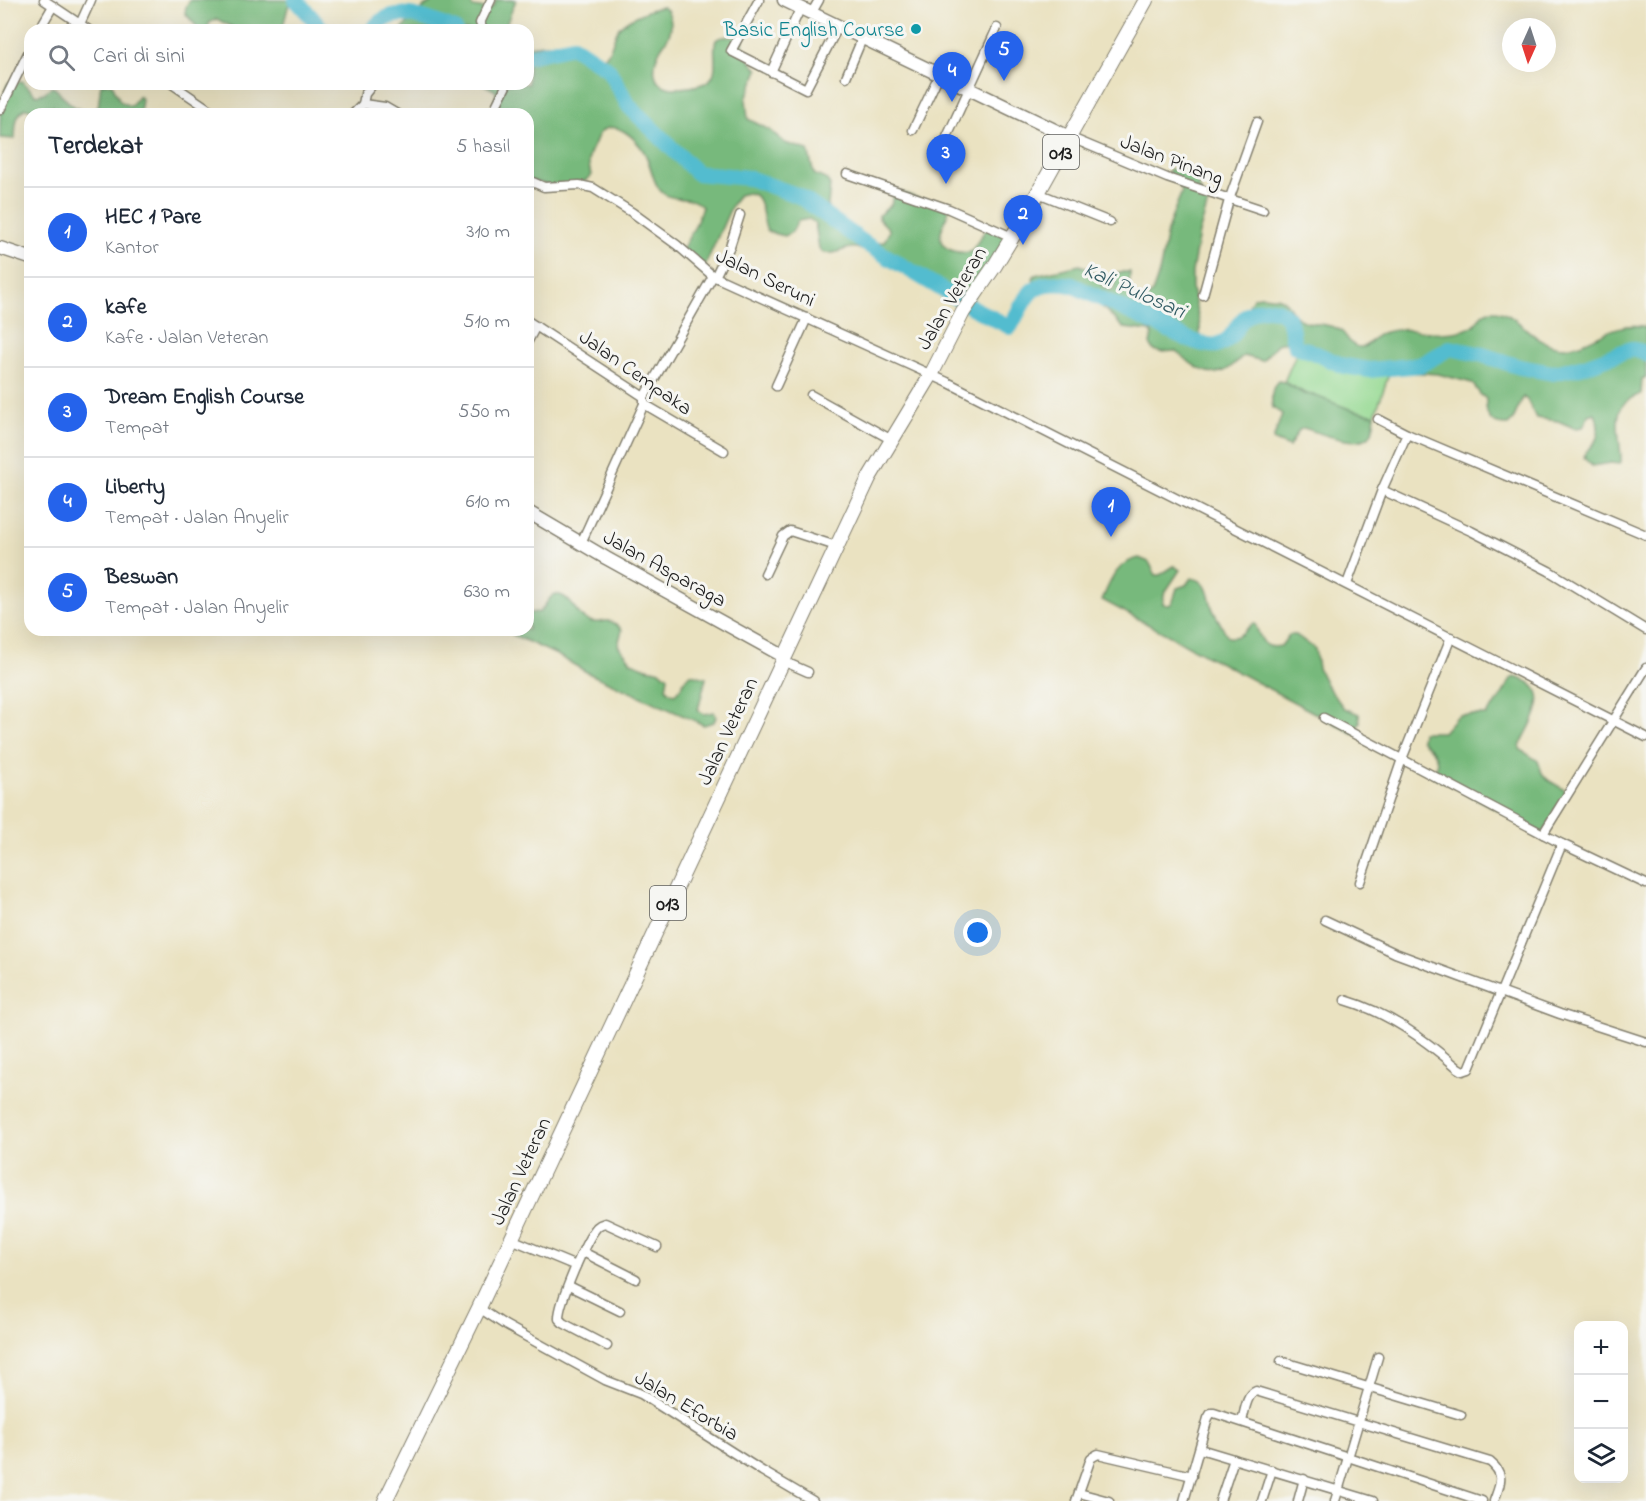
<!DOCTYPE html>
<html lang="id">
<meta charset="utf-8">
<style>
:root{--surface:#fff;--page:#f2f2f3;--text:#1f2937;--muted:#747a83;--line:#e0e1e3;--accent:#2563eb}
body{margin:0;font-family:"Indie Flower",sans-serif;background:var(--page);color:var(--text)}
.controls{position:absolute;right:18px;bottom:18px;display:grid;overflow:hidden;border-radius:12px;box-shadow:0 6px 24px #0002}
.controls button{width:54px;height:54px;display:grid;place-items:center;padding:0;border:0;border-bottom:2px solid var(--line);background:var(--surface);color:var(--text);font:30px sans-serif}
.compass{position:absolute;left:1502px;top:18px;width:54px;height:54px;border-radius:50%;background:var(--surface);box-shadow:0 6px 24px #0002;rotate:183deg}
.you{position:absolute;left:978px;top:933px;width:21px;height:21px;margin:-15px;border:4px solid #fff;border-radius:50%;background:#1a73e8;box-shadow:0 0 0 9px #1a73e833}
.badge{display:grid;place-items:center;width:39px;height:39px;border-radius:50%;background:var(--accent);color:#fff;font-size:20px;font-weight:700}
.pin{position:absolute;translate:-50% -50px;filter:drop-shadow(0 2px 3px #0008)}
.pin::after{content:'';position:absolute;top:32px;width:21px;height:18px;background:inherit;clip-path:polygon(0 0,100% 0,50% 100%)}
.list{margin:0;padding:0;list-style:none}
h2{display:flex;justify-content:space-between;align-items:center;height:78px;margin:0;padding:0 24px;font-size:26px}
h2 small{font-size:20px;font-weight:400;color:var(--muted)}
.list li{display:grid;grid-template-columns:39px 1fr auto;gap:18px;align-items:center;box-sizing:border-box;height:90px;padding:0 24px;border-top:2px solid var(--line)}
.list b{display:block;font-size:22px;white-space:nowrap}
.list p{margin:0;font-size:20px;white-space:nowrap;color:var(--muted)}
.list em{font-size:20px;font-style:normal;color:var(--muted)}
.icon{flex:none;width:33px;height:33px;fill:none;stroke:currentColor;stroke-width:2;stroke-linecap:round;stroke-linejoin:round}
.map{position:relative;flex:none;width:1646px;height:1501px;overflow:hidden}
.search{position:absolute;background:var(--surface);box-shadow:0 6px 24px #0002;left:24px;top:24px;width:510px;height:66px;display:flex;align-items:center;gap:15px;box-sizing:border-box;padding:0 21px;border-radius:18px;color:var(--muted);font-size:22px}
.panel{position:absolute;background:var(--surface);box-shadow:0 6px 24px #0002;left:24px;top:108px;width:510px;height:528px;border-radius:18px}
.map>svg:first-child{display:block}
.green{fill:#94d991;stroke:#587a56;stroke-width:1.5}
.forest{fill:#77b97b;stroke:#4a6a4c;stroke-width:1.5}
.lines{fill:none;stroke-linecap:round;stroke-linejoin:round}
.river{stroke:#52bccf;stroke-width:16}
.street-casing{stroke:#837f6e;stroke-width:11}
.secondary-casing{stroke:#837f6e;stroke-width:15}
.primary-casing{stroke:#837f6e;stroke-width:16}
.street{stroke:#fff;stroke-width:8}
.secondary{stroke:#fff;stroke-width:12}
.primary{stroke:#fff;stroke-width:14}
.culture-dot{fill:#0f9aa8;stroke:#f6f6f2;stroke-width:2}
.labels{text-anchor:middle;stroke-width:6;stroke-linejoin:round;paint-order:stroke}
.shield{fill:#f6f6f2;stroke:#5d5d5c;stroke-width:1.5}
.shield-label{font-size:20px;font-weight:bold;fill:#1c1c1c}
.culture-label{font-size:21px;fill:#0d838f;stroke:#f6f6f2;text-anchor:end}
.street-label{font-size:21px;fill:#1c1c1c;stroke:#f6f6f2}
.water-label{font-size:22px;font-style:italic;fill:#325c64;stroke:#f6f6f2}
</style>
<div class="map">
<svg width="1646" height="1501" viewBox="0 0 1646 1501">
<rect width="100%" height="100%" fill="#f6f6f2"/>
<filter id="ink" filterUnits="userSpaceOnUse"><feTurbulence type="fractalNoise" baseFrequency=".0167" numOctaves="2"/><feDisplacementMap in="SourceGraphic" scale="12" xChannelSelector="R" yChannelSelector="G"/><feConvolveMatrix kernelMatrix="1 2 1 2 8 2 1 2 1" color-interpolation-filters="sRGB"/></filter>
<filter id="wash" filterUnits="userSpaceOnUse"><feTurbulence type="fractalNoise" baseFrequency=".008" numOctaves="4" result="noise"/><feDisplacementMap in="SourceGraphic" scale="24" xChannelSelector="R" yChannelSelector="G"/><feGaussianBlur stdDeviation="1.35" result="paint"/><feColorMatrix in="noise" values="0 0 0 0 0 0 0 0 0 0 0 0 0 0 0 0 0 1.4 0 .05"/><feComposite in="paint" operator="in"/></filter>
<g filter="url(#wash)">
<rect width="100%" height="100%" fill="#eae2c1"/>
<path class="green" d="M1302 349 1308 350 1344 366 1370 370 1391 368 1375 415C1344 409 1311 398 1284 382L1296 354Z"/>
<g class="forest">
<path d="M190 0H290L282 30H238L217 19 209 23 208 30H197V27L185 13 186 7Z"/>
<path d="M437 0H469L473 7 487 9 493 7 496 0H516L504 30H401L425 6Z"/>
<path d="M663 7 667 10C671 17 672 24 670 32 669 38 664 43 661 48 652 64 650 85 672 88 682 88 696 87 705 83 722 75 711 53 716 40 724 35 735 36 743 40V52L758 70 746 99 748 119 770 130 785 143 808 150 814 174 827 180 830 185 828 205 829 213 833 220 866 244 884 242 889 232V229L879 219V215L891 205 895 190 949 209C947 217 943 224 941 232 937 250 958 254 971 252L988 226 1012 237 967 306 901 265 857 248C844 246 836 257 822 252L819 248 815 223 809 219 798 221 792 232 785 236 768 232C759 219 767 185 739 195L732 205 704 268 682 250 695 226 702 207C693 195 675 202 664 194 652 185 652 165 644 152 637 140 615 117 600 133 597 136 596 141 594 145 587 157 588 162 591 175 577 194 548 185 528 180V114H495L496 91 483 84H528V46L544 44 573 46 598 62C612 54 611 44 617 31 622 20 651 8 663 7Z"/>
<path d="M22 81 36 95 44 93 52 87 55 88C66 100 80 118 98 108L101 84H112L120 101 129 106 132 105 138 96 140 97 142 99 140 114H58L57 108C49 102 47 109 40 112L26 108C14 115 16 127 15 139L0 138C0 119 0 101 8 83Z"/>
<path d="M1170 169 1190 170 1196 174 1200 190 1208 203 1199 233 1192 272V289L1200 325V343L1218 345 1233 336 1253 298C1260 295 1264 296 1270 297 1276 298 1274 296 1279 298 1291 302 1290 315 1301 320 1314 326 1327 322 1340 330 1347 335 1350 347 1360 347 1369 348 1374 335 1382 333 1410 324 1428 336 1454 332 1461 331 1470 329 1475 324 1481 317 1482 311 1492 311 1518 310 1531 346 1563 347 1591 348 1610 319 1646 327V377L1642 379 1641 394C1637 396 1632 397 1628 400 1610 412 1622 445 1621 462L1619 464 1611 463 1592 466 1584 458C1585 451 1587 451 1592 446 1600 438 1599 422 1595 413L1589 415 1583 427 1574 428 1558 421 1536 418 1527 400 1523 397 1513 420 1508 425C1489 426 1485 415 1486 399L1480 394 1472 383 1438 374 1406 372 1391 368 1358 370 1344 366 1308 350 1296 347 1287 341 1277 344 1262 361 1244 356C1238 360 1234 365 1228 369 1208 381 1190 363 1176 351L1160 352 1153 350 1150 344 1152 335 1151 331 1124 328 1095 300 1072 289 1064 286 1037 288 1033 278 1035 275 1080 265C1084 267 1091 269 1094 273 1102 281 1098 288 1111 290L1114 288 1116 275 1118 272H1130L1129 291 1140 298 1150 296C1161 276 1162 255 1167 232 1171 218 1176 205 1182 192 1180 184 1172 179 1168 171Z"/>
<path d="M1278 381 1284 382 1304 394 1313 395 1352 410 1375 415C1374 421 1374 429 1371 434 1361 450 1319 433 1304 428L1299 430 1289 447 1273 440 1282 414 1273 408C1271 399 1271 388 1278 381Z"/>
<path d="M1139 558 1149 562 1156 575H1160L1174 566 1180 570 1164 594 1163 604 1168 605 1172 604 1177 588 1186 585 1191 578C1208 580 1208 593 1212 607 1213 612 1225 631 1228 637 1240 639 1244 631 1252 624H1255C1261 638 1262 650 1281 646L1289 635H1296L1315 649 1318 668 1327 686 1344 708 1359 714 1360 722 1354 734 1102 600C1110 581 1117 562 1139 558Z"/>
<path d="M555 594C572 595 574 614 587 620 601 628 607 612 622 630L618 645C622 652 628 655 631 662L647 668 661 671 668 677 666 688 669 692 674 694C683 690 682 678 691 674L706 678 698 710 704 714 714 712 716 717 714 722 704 725 590 674 557 655 513 635 510 630H528V613L540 612 550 598Z"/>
<path d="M1514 677C1558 686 1532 721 1520 746V749L1538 761 1542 773 1548 780 1568 792 1543 834 1433 776C1442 756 1434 753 1421 740L1422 732H1443L1456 717 1460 715H1486L1499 700 1511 679Z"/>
</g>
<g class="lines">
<g class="river">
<path d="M296 0 323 30"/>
<path d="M372 30C375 27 379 22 383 20 404 6 434 22 455 30"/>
<path d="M528 56 573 46 608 69 629 106 697 173 749 178 799 196 866 244 973 308 1010 327C1029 294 1029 278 1072 285L1190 340C1198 342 1208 347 1217 345 1232 341 1234 329 1243 319 1254 307 1280 304 1289 320 1293 328 1291 339 1296 347L1308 350 1344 366 1370 370 1420 365 1450 348 1483 355 1520 367 1553 373 1585 366 1631 349 1646 353"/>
</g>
</g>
</g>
<g filter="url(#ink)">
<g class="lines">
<g class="street-casing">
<g id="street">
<path d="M44 0 89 30"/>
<path d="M759 0 731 51 806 89 838 27"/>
<path d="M811 14 819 0"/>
<path d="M80 24 91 0"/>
<path d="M39 30 53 6"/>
<path d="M483 30 480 23 491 0"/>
<path d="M771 72 800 9"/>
<path d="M846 77 862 39"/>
<path d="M172 84 216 114"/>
<path d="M363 104 365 94 373 84"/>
<path d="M0 110 30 49"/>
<path d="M353 114 363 104 385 107 397 114"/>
<path d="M492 114 507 84"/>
<path d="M913 130 939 75"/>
<path d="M947 137 997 28"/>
<path d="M1069 137 1167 178 1263 210"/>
<path d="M847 174 949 209 1012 237"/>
<path d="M528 180 544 187 579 185 593 188 633 213 677 245 713 276 947 382 1646 737"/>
<path d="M1038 193 1110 222"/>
<path d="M715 277 730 246 740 215"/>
<path d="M1203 295 1229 200 1257 122"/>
<path d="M528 321 644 397V404L724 451"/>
<path d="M528 341 536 326"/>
<path d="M776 386 807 318"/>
<path d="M811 395 892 440"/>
<path d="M644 397 713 276"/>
<path d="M1378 419 1407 434 1646 535"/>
<path d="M1382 490 1471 531 1549 571 1646 630"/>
<path d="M581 543 644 404"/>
<path d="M765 574 783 536 790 531 836 546"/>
<path d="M1347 584 1382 490 1407 434"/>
<path d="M783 661 808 672"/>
<path d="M1324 718 1562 844 1646 884"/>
<path d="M1543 834 1646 668"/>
<path d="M1360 882 1402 759 1451 637"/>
<path d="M1325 920 1395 953 1560 1014 1646 1042"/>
<path d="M1345 1000C1389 1013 1423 1038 1458 1068L1463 1071 1469 1069 1562 844"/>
<path d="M511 1239 576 1266"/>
<path d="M583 1252 636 1279"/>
<path d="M569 1286 620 1311"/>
<path d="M479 1308 505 1325 605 1380 641 1394 762 1471 813 1501"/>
<path d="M607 1346 563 1323 559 1319C558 1304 586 1239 597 1227 600 1224 601 1224 605 1223L657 1247"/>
<path d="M1281 1361 1461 1415"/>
<path d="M1242 1421C1245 1411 1246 1395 1256 1391L1490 1462C1506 1475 1500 1484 1494 1501"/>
<path d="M1200 1449 1373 1501"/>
<path d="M1079 1493 1109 1501"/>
<path d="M1076 1501 1091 1458 1098 1454 1192 1476"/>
<path d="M1184 1501 1208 1418 1211 1413H1214L1482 1501"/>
<path d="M1220 1501 1234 1459"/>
<path d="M1262 1501 1272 1470"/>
<path d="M1298 1501 1304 1479"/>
<path d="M1335 1501 1378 1357"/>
</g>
</g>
<g class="secondary-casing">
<g id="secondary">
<path d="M784 0 1069 137"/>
<path d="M0 248 30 258"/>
<path d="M528 512 606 558 785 657"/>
</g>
</g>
<g class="primary-casing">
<path id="primary" d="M385 1501 479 1308 869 478 931 375 963 312 994 267 1025 216 1146 0"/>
</g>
<use href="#street" class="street"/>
<use href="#secondary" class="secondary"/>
<use href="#primary" class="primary"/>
</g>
</g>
<circle class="culture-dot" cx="916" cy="29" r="6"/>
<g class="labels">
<g class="shield">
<rect x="1043" y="135" width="36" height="34" rx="4.5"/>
<rect x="650" y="886" width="36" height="34" rx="4.5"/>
</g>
<g class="shield-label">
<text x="1061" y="159">013</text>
<text x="668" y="910">013</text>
</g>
<g class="culture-label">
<text x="904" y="36">Basic English Course</text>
</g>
<g class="street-label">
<text transform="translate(1172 159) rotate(21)" y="7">Jalan Pinang</text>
<text transform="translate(766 277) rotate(26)" y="7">Jalan Seruni</text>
<text transform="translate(951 298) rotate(-59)" y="7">Jalan Veteran</text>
<text transform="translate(636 372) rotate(35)" y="7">Jalan Cempaka</text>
<text transform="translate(665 568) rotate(29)" y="7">Jalan Asparaga</text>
<text transform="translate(727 731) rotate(-65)" y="7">Jalan Veteran</text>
<text transform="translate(520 1171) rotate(-65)" y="7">Jalan Veteran</text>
<text transform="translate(687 1405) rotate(31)" y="7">Jalan Eforbia</text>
</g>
<g class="water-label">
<text transform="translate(1135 289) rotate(24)" y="8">Kali Pulosari</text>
</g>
</g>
</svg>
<div class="controls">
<button>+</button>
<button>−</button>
<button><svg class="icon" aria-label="layers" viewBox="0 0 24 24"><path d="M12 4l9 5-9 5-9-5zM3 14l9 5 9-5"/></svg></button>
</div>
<svg class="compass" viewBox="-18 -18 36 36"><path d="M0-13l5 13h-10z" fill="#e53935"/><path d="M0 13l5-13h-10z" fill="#747a83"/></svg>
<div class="you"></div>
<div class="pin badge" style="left:1111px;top:537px">1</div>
<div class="pin badge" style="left:1023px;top:245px">2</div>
<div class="pin badge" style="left:946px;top:184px">3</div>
<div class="pin badge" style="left:952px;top:102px">4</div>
<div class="pin badge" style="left:1004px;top:81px">5</div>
<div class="search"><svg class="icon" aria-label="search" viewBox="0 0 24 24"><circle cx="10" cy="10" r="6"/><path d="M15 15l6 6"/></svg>Cari di sini</div>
<section class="panel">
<h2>Terdekat<small>5 hasil</small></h2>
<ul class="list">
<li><span class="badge">1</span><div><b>HEC 1 Pare</b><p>Kantor</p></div><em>310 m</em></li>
<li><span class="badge">2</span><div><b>kafe</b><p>Kafe · Jalan Veteran</p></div><em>510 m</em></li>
<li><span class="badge">3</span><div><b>Dream English Course</b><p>Tempat</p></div><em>550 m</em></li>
<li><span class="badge">4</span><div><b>Liberty</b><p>Tempat · Jalan Anyelir</p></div><em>610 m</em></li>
<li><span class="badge">5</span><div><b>Beswan</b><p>Tempat · Jalan Anyelir</p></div><em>630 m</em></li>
</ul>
</section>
</div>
